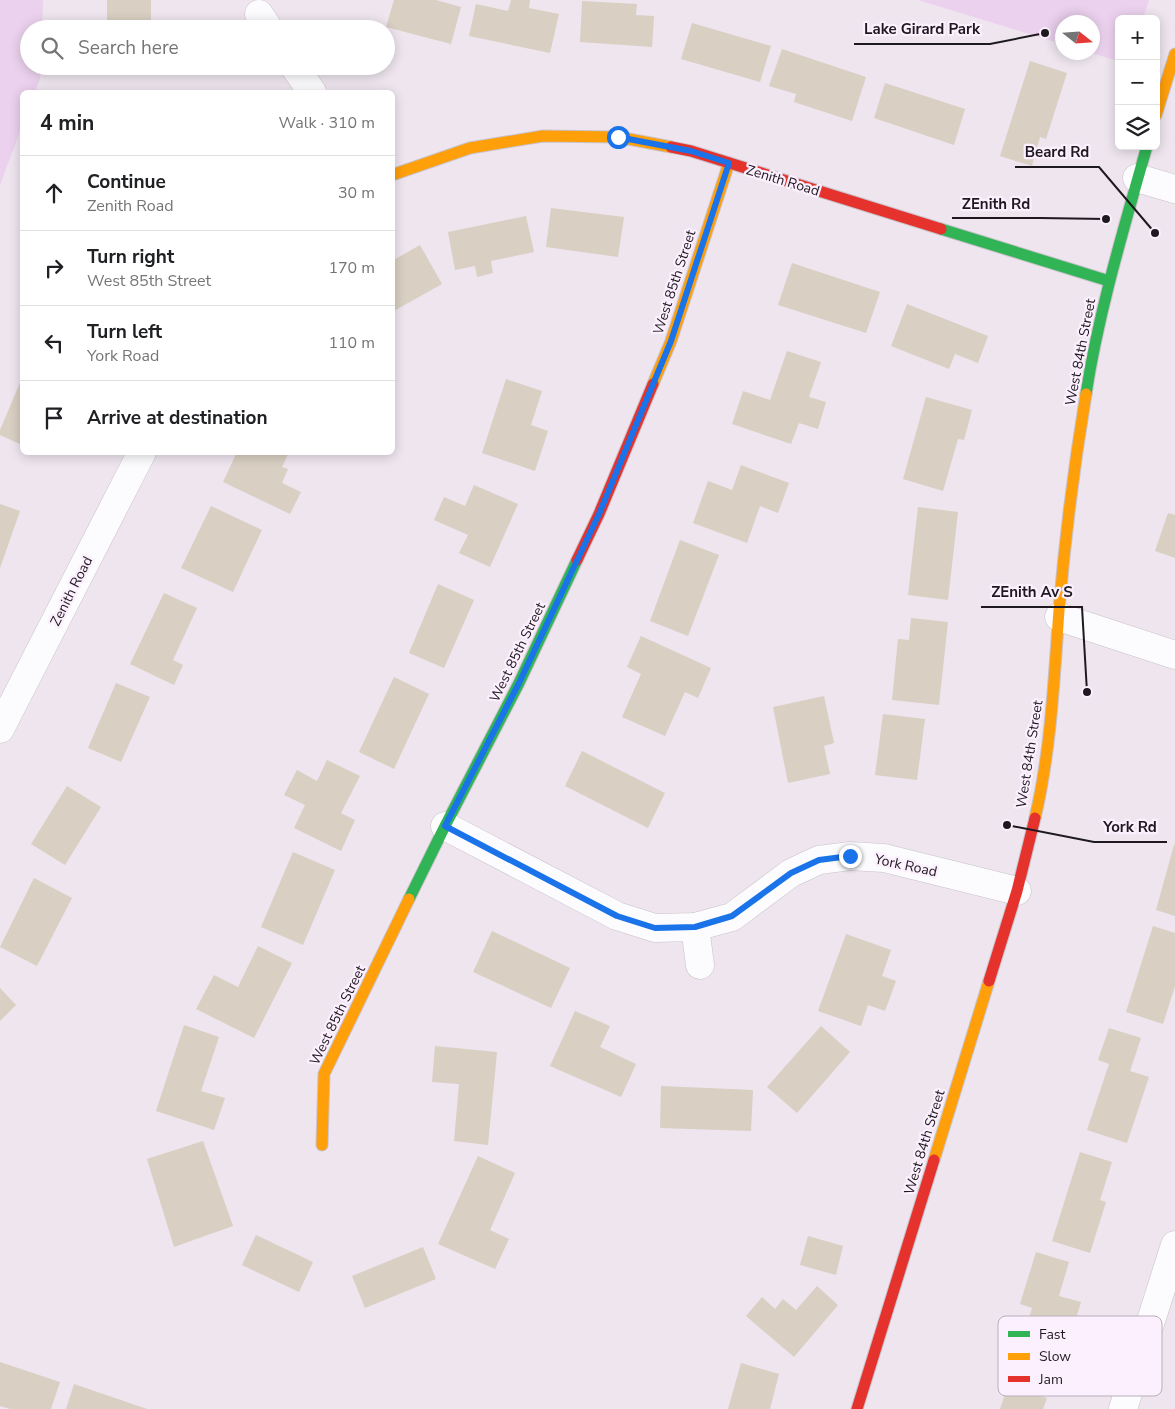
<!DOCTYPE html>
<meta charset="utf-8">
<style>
:root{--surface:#fff;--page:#f2f2f2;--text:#202124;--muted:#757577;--line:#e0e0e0}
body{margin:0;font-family:"Nunito Sans",sans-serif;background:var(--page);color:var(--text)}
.controls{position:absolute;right:15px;top:15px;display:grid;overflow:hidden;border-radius:8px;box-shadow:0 2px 12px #0003}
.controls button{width:45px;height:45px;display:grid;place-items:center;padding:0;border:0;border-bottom:1px solid var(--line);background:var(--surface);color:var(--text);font:25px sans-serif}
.compass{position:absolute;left:1055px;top:15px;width:45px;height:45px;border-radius:50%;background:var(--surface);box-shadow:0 2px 12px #0003;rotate:107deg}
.stop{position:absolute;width:15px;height:15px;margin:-11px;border:4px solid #1a73e8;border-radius:50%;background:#fff}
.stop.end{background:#1a73e8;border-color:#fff;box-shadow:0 1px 5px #0008}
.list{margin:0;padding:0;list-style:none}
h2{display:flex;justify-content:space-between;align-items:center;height:65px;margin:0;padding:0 20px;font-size:21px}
h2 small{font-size:16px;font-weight:400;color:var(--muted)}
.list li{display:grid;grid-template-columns:32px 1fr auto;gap:15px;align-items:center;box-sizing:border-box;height:75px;padding:0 20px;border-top:1px solid var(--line)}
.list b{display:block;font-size:19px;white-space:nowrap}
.list p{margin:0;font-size:16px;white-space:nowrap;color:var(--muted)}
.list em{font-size:16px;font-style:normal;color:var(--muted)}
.icon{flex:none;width:28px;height:28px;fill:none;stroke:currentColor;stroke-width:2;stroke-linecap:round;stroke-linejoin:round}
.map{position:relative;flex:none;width:1175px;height:1409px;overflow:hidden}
.search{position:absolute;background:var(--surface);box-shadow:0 2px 12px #0003;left:20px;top:20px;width:375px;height:55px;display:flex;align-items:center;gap:12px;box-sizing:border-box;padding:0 18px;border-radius:28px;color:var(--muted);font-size:19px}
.panel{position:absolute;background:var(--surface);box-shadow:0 2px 12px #0003;left:20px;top:90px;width:375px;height:365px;border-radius:8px}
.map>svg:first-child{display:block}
.green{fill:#ebd1ee}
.building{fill:#d9cfc2}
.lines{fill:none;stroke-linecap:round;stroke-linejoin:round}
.street-casing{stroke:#c9c2c9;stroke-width:29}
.fast-casing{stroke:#c9c2c9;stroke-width:13}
.slow-casing{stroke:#c9c2c9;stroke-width:13}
.jam-casing{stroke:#c9c2c9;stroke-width:13}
.street{stroke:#fcfbfd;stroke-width:28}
.fast{stroke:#30b455;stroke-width:11}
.slow{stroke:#ff9f0a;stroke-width:11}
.jam{stroke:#e5322d;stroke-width:11}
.route{stroke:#1a73e8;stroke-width:6}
.labels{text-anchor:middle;stroke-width:4.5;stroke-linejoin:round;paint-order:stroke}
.street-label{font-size:14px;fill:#1e191f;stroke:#fceffe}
.key{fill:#fceffe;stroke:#b9afbb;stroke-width:1}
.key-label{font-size:14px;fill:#1e191f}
.leader{fill:none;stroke:#1e191f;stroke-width:2}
.callout-dot{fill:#1e191f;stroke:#fceffe;stroke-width:2}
.callout-label{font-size:15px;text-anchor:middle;font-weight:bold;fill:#1e191f;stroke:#fceffe;stroke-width:4.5;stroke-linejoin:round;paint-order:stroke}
</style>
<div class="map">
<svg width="1175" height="1409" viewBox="0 0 1175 1409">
<rect width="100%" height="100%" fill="#eee5ef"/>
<g class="green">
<path d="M0 0H43L42 29H29V66H41L40 79 35 92H22V126L0 185Z"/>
<path d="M918 0H1149L1143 19H1119V61L1091 53 1092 52V22H1062V44Z"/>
</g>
<g class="building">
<rect x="107" y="0" width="44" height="29"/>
<path d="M394 0H436L461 7 451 44 386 27Z"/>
<path d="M511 0H530L529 8 559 14 550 53 469 36 476 4 508 11Z"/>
<path d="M582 1 637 4 636 15 654 16 652 47 580 42Z"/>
<path d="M692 23 771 46 760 82 681 59Z"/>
<path d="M782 49 866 77 852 121 794 102 796 94 769 86Z"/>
<path d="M1030 61 1067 73 1046 139 1040 137 1032 166 1000 156Z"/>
<path d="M885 83 965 109 954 145 874 118Z"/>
<path d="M551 208 624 217 618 257 546 247Z"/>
<path d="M526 216 534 252 491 261 493 273 477 277 475 266 455 270 448 232Z"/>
<path d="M420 245 442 284 392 312V261Z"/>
<path d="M792 263 880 292 866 333 778 305Z"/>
<path d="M907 304 988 336 978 363 955 354 949 369 891 346Z"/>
<path d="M787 351 821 362 809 397 826 402 818 429 799 423 791 444 732 424 743 391 770 400Z"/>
<path d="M22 378V445L0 435V430Z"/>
<path d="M506 379 542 391 531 425 548 431 535 471 482 453Z"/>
<path d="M926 397 972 410 964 440 958 439 943 491 903 479Z"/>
<path d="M237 452H289L282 467 288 469 282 483 301 492 290 514 223 482Z"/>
<path d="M741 465 789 483 778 513 760 506 747 543 693 523 708 481 732 490Z"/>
<path d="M474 485 518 504 490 567 459 553 468 535 434 520 444 497 465 506Z"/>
<path d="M0 504 20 511 0 568Z"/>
<path d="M211 506 262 530 233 592 181 568Z"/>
<path d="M918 507 958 512 948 600 908 595Z"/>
<path d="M1168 513 1175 515V558L1155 551Z"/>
<path d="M680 540 719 555 688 636 650 621Z"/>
<path d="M438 584 474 600 444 668 409 653Z"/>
<path d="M164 593 197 608 173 660 183 665 174 685 130 664Z"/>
<path d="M911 618 948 622 939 705 892 700 898 639 909 640Z"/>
<path d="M641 636 711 668 698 698 685 692 665 736 622 717 641 674 627 667Z"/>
<path d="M394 677 429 694 394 769 359 752Z"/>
<path d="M116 683 150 697 121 762 88 748Z"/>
<path d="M824 696 834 743 824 746 830 774 788 783 773 707Z"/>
<path d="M883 714 925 719 917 780 875 775Z"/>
<path d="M582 751 665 793 648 828 565 786Z"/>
<path d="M327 760 360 776 341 813 355 820 341 851 294 828 305 805 284 795 297 770 317 781Z"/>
<path d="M67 786 101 807 65 865 31 844Z"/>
<path d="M1174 845H1175V916L1156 910Z"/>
<path d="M293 852 335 870 303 945 261 927Z"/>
<path d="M34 878 72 898 37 966 0 947Z"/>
<path d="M1153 926 1175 933V986L1163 1024 1126 1012Z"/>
<path d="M492 931 570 968 551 1008 473 972Z"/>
<path d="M846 934 891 950 882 976 896 981 885 1011 868 1005 861 1026 818 1011Z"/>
<path d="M258 946 292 963 254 1038 196 1009 214 975 238 987Z"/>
<path d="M0 988 16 1005 0 1021Z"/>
<path d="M575 1011 610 1026 600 1047 636 1064 621 1097 550 1066Z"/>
<path d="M184 1025 219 1037 201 1091 225 1098 214 1130 156 1111Z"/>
<path d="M821 1026 850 1052 797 1113 767 1087Z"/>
<path d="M1109 1028 1141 1038 1130 1071 1149 1077 1127 1143 1087 1130 1109 1064 1098 1060Z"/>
<path d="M435 1046 497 1052 488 1145 454 1141 459 1084 432 1082Z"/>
<path d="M661 1086 753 1090 751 1131 660 1128Z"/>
<path d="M203 1141 233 1226 174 1247 147 1159Z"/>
<path d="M1080 1152 1112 1162 1100 1200 1106 1202 1090 1253 1052 1241Z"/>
<path d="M478 1156 515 1173 490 1230 509 1239 495 1269 438 1244Z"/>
<path d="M256 1235 313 1262 299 1292 242 1265Z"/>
<path d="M808 1236 843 1246 836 1275 800 1265Z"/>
<path d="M423 1247 436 1279 365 1308 352 1276Z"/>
<path d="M1036 1252 1069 1262 1059 1296 1081 1302 1061 1368 1018 1355 1032 1308 1020 1304Z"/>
<path d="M817 1286 838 1305 794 1357 746 1316 762 1297 775 1309 783 1299 796 1310Z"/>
<path d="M0 1362 60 1382 51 1409H10L0 1406Z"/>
<path d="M741 1363 779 1374 770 1409H728Z"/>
<path d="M74 1384 147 1409H66Z"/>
<path d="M1008 1385 1047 1398 1043 1409H1000Z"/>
</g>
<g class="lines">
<g class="street-casing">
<g id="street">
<path d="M259 14 269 29"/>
<path d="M294 66 312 92"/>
<path d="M1137 178 1175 189"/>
<path d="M1059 617 1175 655"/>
<path d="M0 729 142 452"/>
<path d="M445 826 617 916 655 928 695 927 732 917 791 873 819 860 850 856 884 858 1017 891"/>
<path d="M695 927 700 965"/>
<path d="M1123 1409 1175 1245"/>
</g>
</g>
<g class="fast-casing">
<g id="fast">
<path d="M941 229 1109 281"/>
<path d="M1086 394C1099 310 1124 228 1147 146"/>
<path d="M409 899 445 826 519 683 577 560"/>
</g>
</g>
<g class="slow-casing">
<g id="slow">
<path d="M1156 115 1175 54"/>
<path d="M392 175 470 148 543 136 618 137 671 147"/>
<path d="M653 384 671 341 729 163"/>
<path d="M1035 818C1051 750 1054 680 1059 610 1065 538 1074 466 1086 394"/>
<path d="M322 1145 324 1074 409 899"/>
<path d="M934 1160 989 981"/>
</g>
</g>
<g class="jam-casing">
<g id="jam">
<path d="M671 147 691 151 941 229"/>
<path d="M577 560 599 514 653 384"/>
<path d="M989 981 1017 891 1035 818"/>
<path d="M857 1409 934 1160"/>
</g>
</g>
<use href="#street" class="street"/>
<use href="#fast" class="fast"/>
<use href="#slow" class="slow"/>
<use href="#jam" class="jam"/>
</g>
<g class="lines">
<path class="route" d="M618 137 691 151 729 163 671 341 599 514 519 683 445 826 617 916 655 928 695 927 732 916 791 873 819 860 850 856"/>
</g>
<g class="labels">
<g class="street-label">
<text transform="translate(783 180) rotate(17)" y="5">Zenith Road</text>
<text transform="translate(674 282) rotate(-72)" y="5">West 85th Street</text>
<text transform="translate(1080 352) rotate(-79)" y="5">West 84th Street</text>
<text transform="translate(71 591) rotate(-63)" y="5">Zenith Road</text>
<text transform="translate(517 652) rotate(-64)" y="5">West 85th Street</text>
<text transform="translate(1029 754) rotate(-81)" y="5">West 84th Street</text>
<text transform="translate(906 865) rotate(12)" y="5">York Road</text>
<text transform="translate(337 1015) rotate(-64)" y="5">West 85th Street</text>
<text transform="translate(924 1142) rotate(-73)" y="5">West 84th Street</text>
</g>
</g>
<rect x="998" y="1316" width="164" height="80" rx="8" class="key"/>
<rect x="1008" y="1331" width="22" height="6" fill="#30b455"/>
<rect x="1008" y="1353" width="22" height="7" fill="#ff9f0a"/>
<rect x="1008" y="1376" width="22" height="6" fill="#e5322d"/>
<g class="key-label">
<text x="1039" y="1339">Fast</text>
<text x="1039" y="1361">Slow</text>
<text x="1039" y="1384">Jam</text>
</g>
<path class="leader" d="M1045 33L990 44H854M1155 233L1099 167H1015M1106 219L1040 218H952M1087 692L1082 607H981M1007 825L1094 842H1167"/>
<g class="callout-dot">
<circle cx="1045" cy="33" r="5"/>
<circle cx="1155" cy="233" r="5"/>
<circle cx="1106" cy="219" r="5"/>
<circle cx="1087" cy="692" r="5"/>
<circle cx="1007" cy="825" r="5"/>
</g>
<g class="callout-label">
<text x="922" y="34">Lake Girard Park</text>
<text x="1057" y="157">Beard Rd</text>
<text x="996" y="209">ZEnith Rd</text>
<text x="1032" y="597">ZEnith Av S</text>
<text x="1130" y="832">York Rd</text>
</g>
</svg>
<div class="controls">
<button>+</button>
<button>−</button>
<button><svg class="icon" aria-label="layers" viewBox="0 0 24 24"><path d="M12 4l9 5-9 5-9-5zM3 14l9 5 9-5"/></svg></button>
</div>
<svg class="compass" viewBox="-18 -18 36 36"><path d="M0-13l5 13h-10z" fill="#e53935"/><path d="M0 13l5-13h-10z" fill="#757577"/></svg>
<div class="stop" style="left:618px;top:137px"></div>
<div class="stop end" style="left:850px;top:856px"></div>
<div class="search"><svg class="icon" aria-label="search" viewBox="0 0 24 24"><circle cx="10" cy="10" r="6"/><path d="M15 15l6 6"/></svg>Search here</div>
<section class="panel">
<h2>4 min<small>Walk · 310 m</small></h2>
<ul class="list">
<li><svg class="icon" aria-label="ahead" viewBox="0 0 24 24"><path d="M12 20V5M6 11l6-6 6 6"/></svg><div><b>Continue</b><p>Zenith Road</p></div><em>30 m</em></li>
<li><svg class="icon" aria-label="right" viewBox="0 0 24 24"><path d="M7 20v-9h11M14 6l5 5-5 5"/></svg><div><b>Turn right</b><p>West 85th Street</p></div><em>170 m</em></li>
<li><svg class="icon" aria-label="left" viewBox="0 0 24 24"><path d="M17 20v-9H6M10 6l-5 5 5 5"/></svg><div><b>Turn left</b><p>York Road</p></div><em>110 m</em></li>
<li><svg class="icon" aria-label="arrive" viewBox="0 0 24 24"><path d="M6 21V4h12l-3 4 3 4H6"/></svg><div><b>Arrive at destination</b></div></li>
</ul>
</section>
</div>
